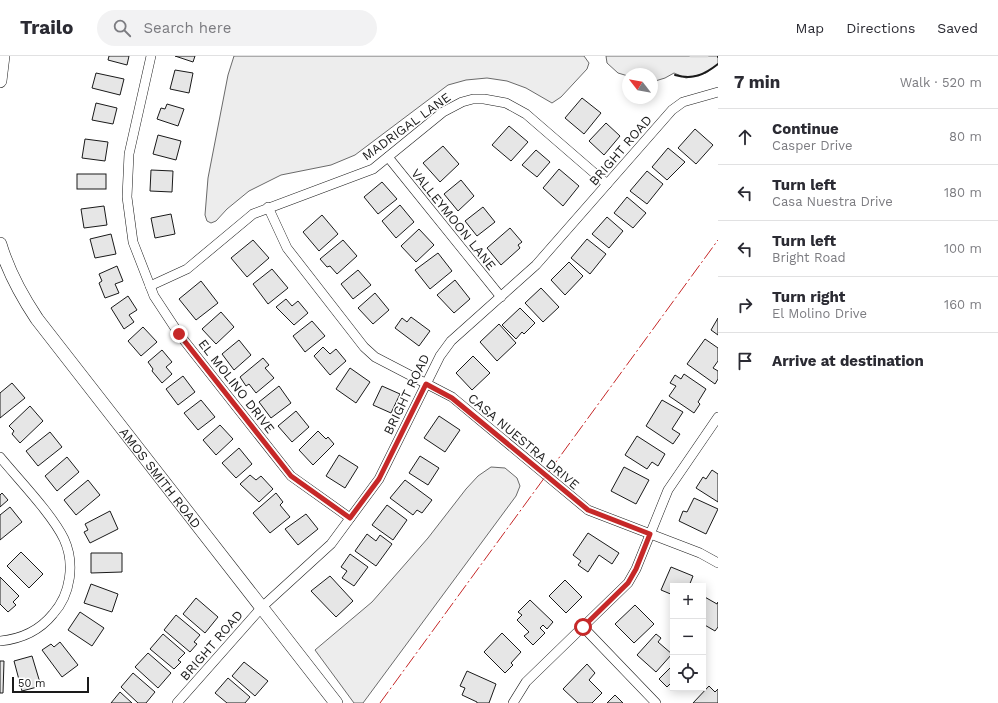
<!DOCTYPE html>
<meta charset="utf-8">
<style>
:root{--surface:#fff;--page:#f2f2f3;--text:#2b2b33;--muted:#7c7c81;--line:#e1e1e2}
body{margin:0;font-family:"Work Sans",sans-serif;background:var(--page);color:var(--text)}
.controls{position:absolute;right:12px;bottom:12px;display:grid;overflow:hidden;border-radius:0px;box-shadow:0 2px 10px #0003}
.controls button{width:36px;height:36px;display:grid;place-items:center;padding:0;border:0;border-bottom:1px solid var(--line);background:var(--surface);color:var(--text);font:20px sans-serif}
.compass{position:absolute;left:622px;top:12px;width:36px;height:36px;border-radius:50%;background:var(--surface);box-shadow:0 2px 10px #0003;rotate:301deg}
.scale{position:absolute;left:12px;bottom:10px;width:77px;box-sizing:border-box;padding-left:4px;border:2px solid #1a1a1a;border-top:0;font-size:11px;line-height:14px;white-space:nowrap;color:#1a1a1a;-webkit-text-stroke:3px #fff;paint-order:stroke}
.stop{position:absolute;width:12px;height:12px;margin:-9px;border:3px solid #c62828;border-radius:50%;background:#fff}
.stop.end{background:#c62828;border-color:#fff;box-shadow:0 1px 4px #0008}
.list{margin:0;padding:0;list-style:none}
h2{display:flex;justify-content:space-between;align-items:center;height:52px;margin:0;padding:0 16px;font-size:17px}
h2 small{font-size:13px;font-weight:400;color:var(--muted)}
.list li{display:grid;grid-template-columns:26px 1fr auto;gap:12px;align-items:center;box-sizing:border-box;height:56px;padding:0 16px;border-top:1px solid var(--line)}
.list b{display:block;font-size:15px;white-space:nowrap}
.list p{margin:0;font-size:13px;white-space:nowrap;color:var(--muted)}
.list em{font-size:13px;font-style:normal;color:var(--muted)}
.icon{flex:none;width:22px;height:22px;fill:none;stroke:currentColor;stroke-width:2;stroke-linecap:round;stroke-linejoin:round}
.map{position:relative;flex:none;width:718px;height:647px;overflow:hidden}
header{display:flex;align-items:center;gap:24px;box-sizing:border-box;height:56px;padding:0 20px;background:var(--surface);border-bottom:1px solid var(--line)}
header strong{font-size:19px}
nav{display:flex;gap:22px;margin-inline-start:auto;font-size:14px}
.search{width:280px;height:36px;background:var(--page);display:flex;align-items:center;gap:10px;box-sizing:border-box;padding:0 14px;border-radius:22px;color:var(--muted);font-size:15px}
main{display:flex}
aside{flex:1;background:var(--surface)}
.map>svg:first-child{display:block}
.built{fill:#ededed;stroke:#6a6a6a}
.lines{fill:none;stroke-linecap:round;stroke-linejoin:round}
.stream{stroke:#d7d7d7;stroke-width:3}
.building{fill:#e6e6e6;stroke:#1a1a1a}
.street-casing{stroke:#1a1a1a;stroke-width:10}
.secondary-casing{stroke:#1a1a1a;stroke-width:14}
.street{stroke:#fff;stroke-width:9}
.secondary{stroke:#fff;stroke-width:13}
.wall{stroke:#1a1a1a;stroke-width:2}
.power{stroke:#c62828;stroke-width:1;stroke-dasharray:14 3 2 3;stroke-linecap:butt}
.route{stroke:#c62828;stroke-width:5}
.labels{text-anchor:middle;stroke-width:3;stroke-linejoin:round;paint-order:stroke}
.street-label{font-size:13px;fill:#1a1a1a;stroke:#fff}
</style>
<header>
<strong>Trailo</strong>
<div class="search"><svg class="icon" aria-label="search" viewBox="0 0 24 24"><circle cx="10" cy="10" r="6"/><path d="M15 15l6 6"/></svg>Search here</div>
<nav><a>Map</a><a>Directions</a><a>Saved</a></nav>
</header>
<main>
<div class="map">
<svg width="718" height="647" viewBox="0 0 718 647">
<rect width="100%" height="100%" fill="#fff"/>
<g class="built">
<path d="M234 0H584L589 7 587 13 561 41 552 47 526 32 507 25 487 22 466 24 448 29 355 99 331 109 281 119 249 135 227 153 216 165 211 167 207 165 205 159 208 122 228 19Z"/>
<path d="M606 0H718V8L706 17 691 21 686 22 674 17 665 22 652 26V18H628V20L618 17 607 7Z"/>
<path d="M491 411 505 412 517 422 520 430 516 440 363 647H354L315 594 372 546 428 482 466 433 478 420Z"/>
</g>
<g class="lines">
<path class="stream" d="M691 0H707"/>
</g>
<g class="building">
<path d="M109 0H129L127 9 108 4Z"/>
<path d="M175 0H195L193 6Z"/>
<path d="M175 14 193 17 189 37 170 33Z"/>
<path d="M96 17 124 23 120 39 92 32Z"/>
<path d="M582 42 601 57 584 78 565 62Z"/>
<path d="M96 47 117 52 113 68 92 64Z"/>
<path d="M167 48 184 53 178 70 157 63 161 52 165 53Z"/>
<path d="M606 67 620 80 604 99 589 85Z"/>
<path d="M509 70 528 86 511 105 492 89Z"/>
<path d="M695 73 713 89 696 108 678 92Z"/>
<path d="M158 79 181 85 176 104 153 98Z"/>
<path d="M85 83 108 86 105 105 82 102Z"/>
<path d="M443 90 459 108 440 126 423 107Z"/>
<path d="M668 92 685 106 667 124 652 111Z"/>
<path d="M536 94 550 106 537 121 522 109Z"/>
<path d="M559 113 579 130 563 150 543 132Z"/>
<path d="M151 114 173 115 172 136 150 135Z"/>
<path d="M647 115 663 128 647 148 630 135Z"/>
<rect x="77" y="118" width="29" height="15"/>
<path d="M461 124 474 140 458 155 444 138Z"/>
<path d="M382 126 397 143 378 158 364 141Z"/>
<path d="M627 141 646 157 633 172 614 157Z"/>
<path d="M400 149 414 166 396 182 382 165Z"/>
<path d="M104 150 107 169 84 172 81 153Z"/>
<path d="M483 151 495 166 477 180 465 165Z"/>
<path d="M171 158 175 178 155 182 151 162Z"/>
<path d="M322 159 338 178 319 195 303 176Z"/>
<path d="M607 161 623 175 609 192 592 178Z"/>
<path d="M510 172 522 186 518 189 520 192 501 209 487 192Z"/>
<path d="M419 173 434 189 416 206 401 190Z"/>
<path d="M111 178 116 198 95 202 90 183Z"/>
<path d="M587 183 606 198 590 218 571 202Z"/>
<path d="M253 184 269 202 247 221 231 202Z"/>
<path d="M343 184 357 200 337 218 330 210 327 211 320 203Z"/>
<path d="M438 197 452 215 430 233 415 214Z"/>
<path d="M569 206 583 220 565 239 551 224Z"/>
<path d="M117 210 123 225 115 228 119 237 105 242 99 227 102 225 99 218Z"/>
<path d="M272 213 288 232 268 248 253 228Z"/>
<path d="M358 214 371 229 353 243 341 228Z"/>
<path d="M455 224 470 243 454 257 437 239Z"/>
<path d="M201 225 218 247 196 264 179 243Z"/>
<path d="M541 232 559 251 543 266 525 247Z"/>
<path d="M375 237 389 254 373 268 358 252Z"/>
<path d="M128 240 137 254 129 259 134 266 124 273 111 252Z"/>
<path d="M286 243 292 250 298 245 308 257 294 269 276 251Z"/>
<path d="M520 252 535 267 524 278 522 276 516 283 502 269Z"/>
<path d="M221 256 234 271 216 288 202 273Z"/>
<path d="M411 261 430 275 419 290 395 272 402 262 407 266Z"/>
<path d="M718 262V279L711 274Z"/>
<path d="M312 265 325 280 305 296 293 280Z"/>
<path d="M499 268 516 287 497 305 480 286Z"/>
<path d="M143 271 157 286 141 300 128 285Z"/>
<path d="M705 283 718 292V305L713 312 718 315V323L715 328 687 308Z"/>
<path d="M239 284 251 299 234 314 222 298Z"/>
<path d="M323 291 330 298 336 293 346 305 330 319 314 300Z"/>
<path d="M162 294 172 306 166 311 172 318 162 327 152 315 153 313 148 306Z"/>
<path d="M473 300 490 317 472 334 456 317Z"/>
<path d="M263 302 269 309 265 312 274 322 256 337 249 328 246 330 240 321Z"/>
<path d="M350 312 370 326 356 347 336 333Z"/>
<path d="M684 318 706 333 698 346 700 348 694 357 669 340 676 330 670 327 675 319 681 323Z"/>
<path d="M183 320 195 336 178 349 166 333Z"/>
<path d="M12 327 25 342 0 362V337Z"/>
<path d="M279 330 291 347 271 362 259 346Z"/>
<path d="M382 330 400 338 391 357 373 349Z"/>
<path d="M201 344 215 361 198 374 184 357Z"/>
<path d="M662 344 683 356 672 373 680 378 673 388 646 370Z"/>
<path d="M30 350 43 365 20 387 12 378 14 375 9 370Z"/>
<path d="M296 355 309 371 292 386 278 370Z"/>
<path d="M439 360 460 374 445 396 424 382Z"/>
<path d="M220 369 233 383 216 399 203 384Z"/>
<path d="M318 375 326 383 328 381 334 388 313 409 299 394Z"/>
<path d="M50 376 62 391 38 410 26 395Z"/>
<path d="M637 380 665 398 658 410 652 406 647 413 625 399Z"/>
<path d="M239 392 252 408 236 422 222 407Z"/>
<path d="M339 399 358 411 345 432 326 420Z"/>
<path d="M420 400 439 412 428 429 409 417Z"/>
<path d="M67 401 79 416 57 435 45 420Z"/>
<path d="M624 411 649 424 636 448 611 435Z"/>
<path d="M712 414 718 418V446L696 432 703 421 706 423Z"/>
<path d="M250 419 256 424 261 420 273 433 259 446 240 428Z"/>
<path d="M88 424 100 439 76 459 64 444Z"/>
<path d="M405 424 432 444 422 457 417 454 413 459 390 442Z"/>
<path d="M2 437 8 444 0 451V439Z"/>
<path d="M276 437 283 446 280 449 290 461 270 477 253 457Z"/>
<path d="M694 442 718 453 706 478 679 465 683 455 687 456Z"/>
<path d="M387 449 407 464 393 484 372 469Z"/>
<path d="M10 451 22 466 0 484V459Z"/>
<path d="M110 455 118 473 90 487 84 476 88 474 85 468Z"/>
<path d="M306 458 318 473 298 489 285 473Z"/>
<path d="M588 477 619 497 612 508 599 499 588 516 578 509 581 505 573 499Z"/>
<path d="M367 478 376 485 380 479 392 488 376 510 355 495Z"/>
<path d="M21 496 43 518 29 532 7 510Z"/>
<path d="M91 497H122V516L91 517Z"/>
<path d="M350 498 368 511 354 530 342 522 347 515 341 511Z"/>
<path d="M671 511 693 520 689 530H673V539L661 534Z"/>
<path d="M330 520 353 545 336 561 311 535Z"/>
<path d="M0 521 19 540 13 546 16 549 8 556 0 548Z"/>
<path d="M565 524 582 541 566 557 549 540Z"/>
<path d="M91 528 118 538 112 556 84 547Z"/>
<path d="M703 540 717 548 718 546V571L715 575 703 568Z"/>
<path d="M196 542 218 561 205 577 183 558Z"/>
<path d="M530 544 553 566 547 573 543 569 540 572 545 577 533 589 524 580 529 576 517 564 522 559 518 556Z"/>
<path d="M635 549 654 568 634 587 615 568Z"/>
<path d="M80 556 104 572 92 590 68 574Z"/>
<path d="M176 559 200 579 194 586 197 588 190 596 164 574Z"/>
<path d="M502 577 521 596 511 607 513 609 505 617 484 596Z"/>
<path d="M163 578 185 597 178 604 181 606 174 613 150 593Z"/>
<path d="M656 578 661 582 658 586 672 598 656 616 637 599Z"/>
<path d="M60 586 78 609 62 621 42 594 51 588 54 591Z"/>
<path d="M148 597 171 617 158 632 135 611Z"/>
<path d="M32 600 41 630 22 635 14 605Z"/>
<path d="M0 605H4L3 637H0Z"/>
<path d="M244 606 268 625 255 640 232 620Z"/>
<path d="M587 608 595 617 589 624 602 637 592 647H578L563 633Z"/>
<path d="M673 609V625L667 631 659 623Z"/>
<path d="M467 615 496 628 489 647H477V646L462 639 465 632 460 630Z"/>
<path d="M133 617 155 636 146 647H138L121 631Z"/>
<path d="M228 622 250 641 245 647H227L215 637Z"/>
<path d="M709 630 715 636 718 633V647H693Z"/>
<path d="M120 636 132 647H111Z"/>
<path d="M615 639 623 647H607Z"/>
</g>
<g class="lines">
<g class="street-casing">
<g id="street">
<path d="M151 0 129 98 127 141 133 186 154 240 179 278 291 420 350 462"/>
<path d="M388 101 501 241"/>
<path d="M268 151 287 192 364 291 375 301 452 341 588 454 700 497 718 507"/>
<path d="M150 230 187 213 253 158 373 113 443 56 462 46 473 43H484L506 47 526 58 607 128"/>
<path d="M0 401C18 423 52 458 64 483 75 507 71 538 53 558 40 574 21 583 0 585"/>
<path d="M583 571 656 647"/>
<path d="M177 647 262 551 331 488 379 423 440 300 451 285 536 209 672 54 683 46 718 36"/>
<path d="M513 647 526 626 628 527 636 513 668 434 718 361"/>
</g>
</g>
<g class="secondary-casing">
<g id="secondary">
<path d="M0 25 3 0"/>
<path id="s1" d="M0 188C8 215 21 239 37 263L336 647"/>
</g>
</g>
<use href="#street" class="street"/>
<use href="#secondary" class="secondary"/>
<g class="wall">
<path d="M718 0V1"/>
<path d="M675 19C693 24 704 19 718 8"/>
</g>
<path class="power" d="M380 647 718 184"/>
</g>
<g class="lines">
<path class="route" d="M179 278 291 420 350 462 379 423 426 328 452 342 588 454 650 478 636 513 628 527 583 571"/>
</g>
<g class="labels">
<g class="street-label">
<text transform="translate(406 70) rotate(-36)" y="5">MADRIGAL LANE</text>
<text transform="translate(620 94) rotate(-49)" y="5">BRIGHT ROAD</text>
<text transform="translate(454 163) rotate(51)" y="5">VALLEYMOON LANE</text>
<text transform="translate(237 330) rotate(52)" y="5">EL MOLINO DRIVE</text>
<text transform="translate(406 338) rotate(-64)" y="5">BRIGHT ROAD</text>
<text transform="translate(524 385) rotate(40)" y="5">CASA NUESTRA DRIVE</text>
<text dy="5" stroke="none"><textPath href="#s1" startOffset="285">AMOS SMITH ROAD</textPath></text>
<text transform="translate(211 589) rotate(-49)" y="5">BRIGHT ROAD</text>
</g>
</g>
</svg>
<div class="controls">
<button>+</button>
<button>−</button>
<button><svg class="icon" aria-label="locate" viewBox="0 0 24 24"><circle cx="12" cy="12" r="6"/><path d="M12 2v4M12 18v4M2 12h4M18 12h4"/></svg></button>
</div>
<svg class="compass" viewBox="-18 -18 36 36"><path d="M0-13l5 13h-10z" fill="#e53935"/><path d="M0 13l5-13h-10z" fill="#7c7c81"/></svg>
<div class="scale">50 m</div>
<div class="stop" style="left:583px;top:571px"></div>
<div class="stop end" style="left:179px;top:278px"></div>
</div>
<aside>
<h2>7 min<small>Walk · 520 m</small></h2>
<ul class="list">
<li><svg class="icon" aria-label="ahead" viewBox="0 0 24 24"><path d="M12 20V5M6 11l6-6 6 6"/></svg><div><b>Continue</b><p>Casper Drive</p></div><em>80 m</em></li>
<li><svg class="icon" aria-label="left" viewBox="0 0 24 24"><path d="M17 20v-9H6M10 6l-5 5 5 5"/></svg><div><b>Turn left</b><p>Casa Nuestra Drive</p></div><em>180 m</em></li>
<li><svg class="icon" aria-label="left" viewBox="0 0 24 24"><path d="M17 20v-9H6M10 6l-5 5 5 5"/></svg><div><b>Turn left</b><p>Bright Road</p></div><em>100 m</em></li>
<li><svg class="icon" aria-label="right" viewBox="0 0 24 24"><path d="M7 20v-9h11M14 6l5 5-5 5"/></svg><div><b>Turn right</b><p>El Molino Drive</p></div><em>160 m</em></li>
<li><svg class="icon" aria-label="arrive" viewBox="0 0 24 24"><path d="M6 21V4h12l-3 4 3 4H6"/></svg><div><b>Arrive at destination</b></div></li>
</ul>
</aside>
</main>
